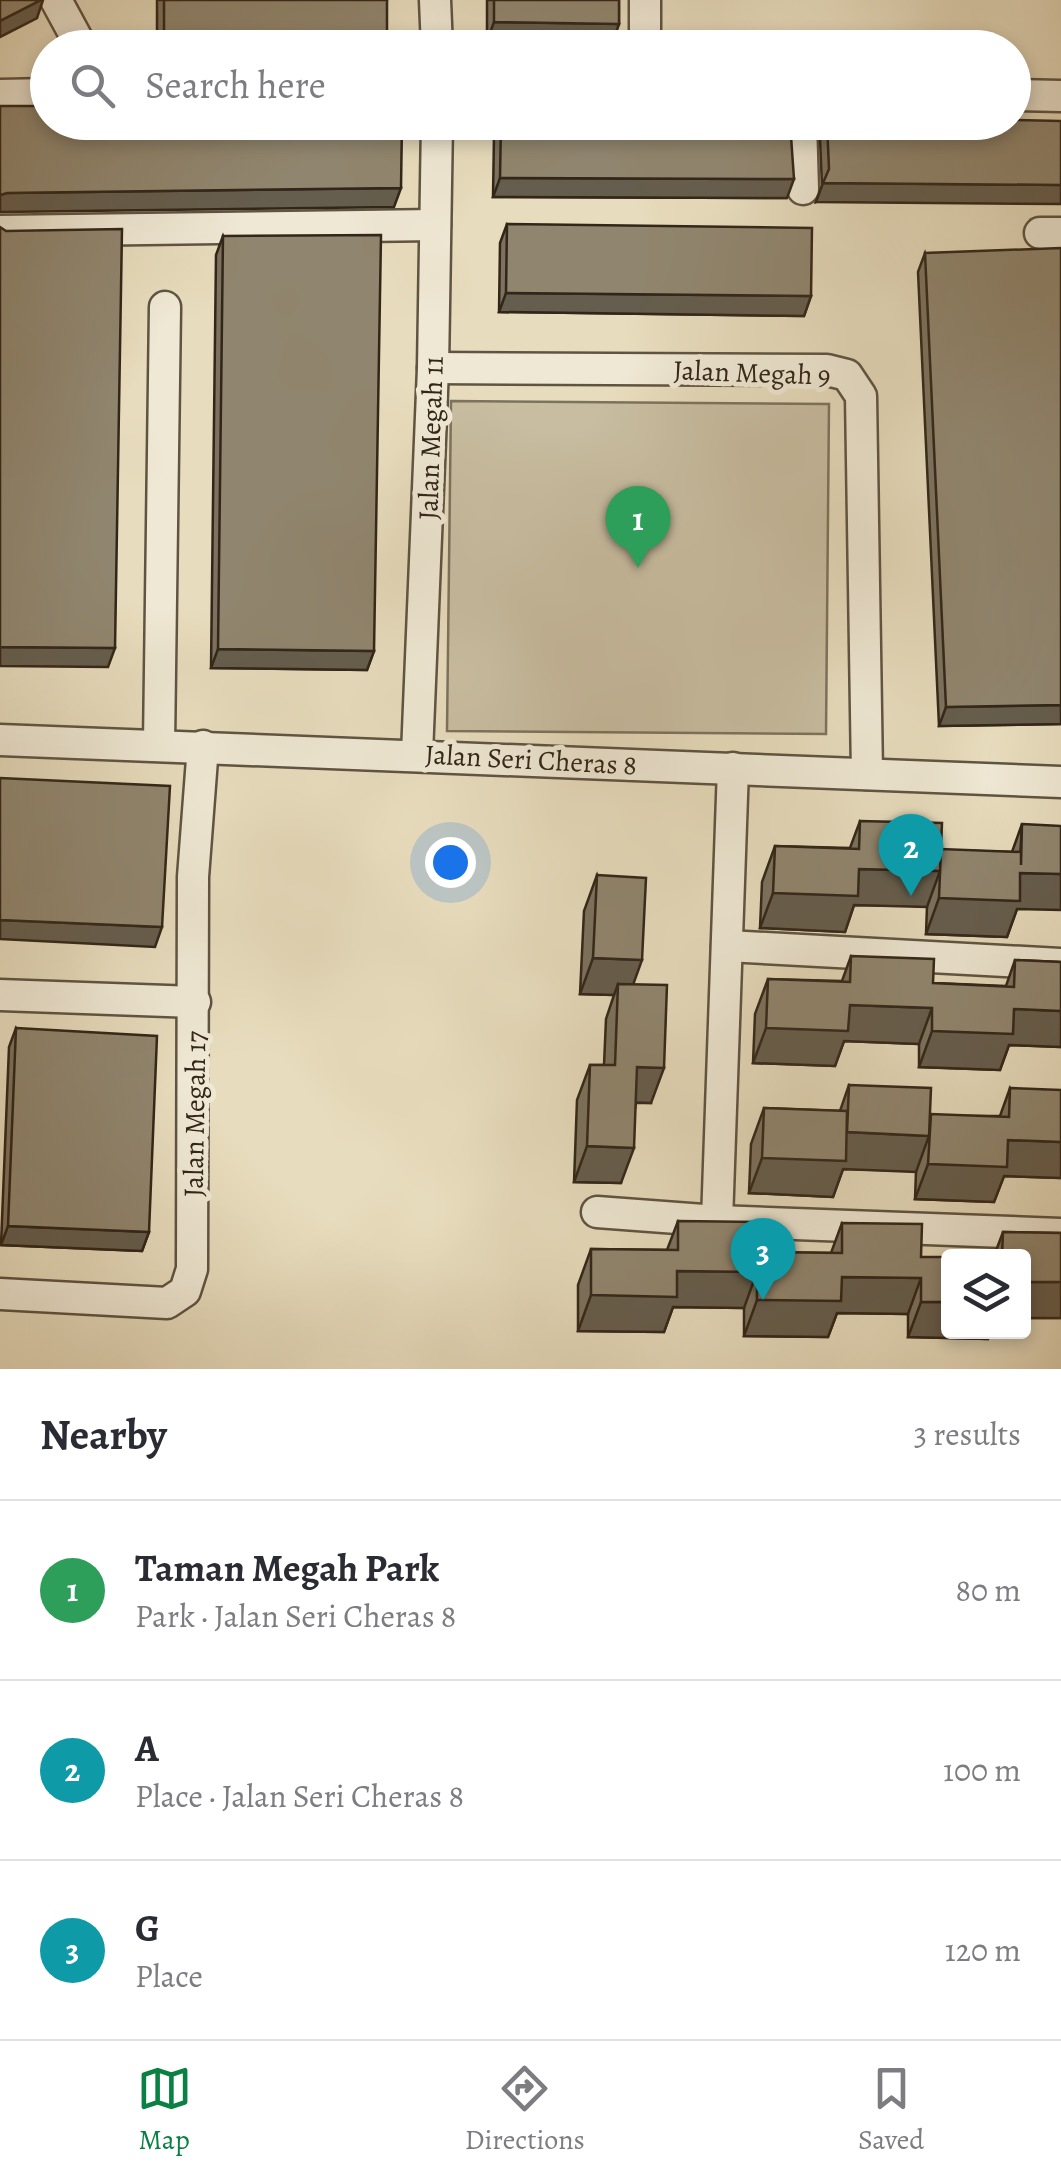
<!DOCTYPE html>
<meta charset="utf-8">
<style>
:root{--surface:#fff;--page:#f2f2f3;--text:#2b2b33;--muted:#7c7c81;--line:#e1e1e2;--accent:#0b8043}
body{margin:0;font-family:Alegreya,serif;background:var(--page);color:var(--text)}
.controls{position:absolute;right:30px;bottom:30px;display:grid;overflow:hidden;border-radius:10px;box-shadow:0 5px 15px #0003}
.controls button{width:90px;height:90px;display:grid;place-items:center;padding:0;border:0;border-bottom:2px solid var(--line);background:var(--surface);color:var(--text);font:50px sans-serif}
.you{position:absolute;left:450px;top:862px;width:35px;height:35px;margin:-25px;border:8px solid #fff;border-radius:50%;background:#1a73e8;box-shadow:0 0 0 15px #1a73e833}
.badge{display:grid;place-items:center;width:65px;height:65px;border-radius:50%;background:var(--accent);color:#fff;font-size:32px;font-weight:700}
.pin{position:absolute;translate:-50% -82px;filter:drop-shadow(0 2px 5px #0008)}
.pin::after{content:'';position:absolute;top:52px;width:35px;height:30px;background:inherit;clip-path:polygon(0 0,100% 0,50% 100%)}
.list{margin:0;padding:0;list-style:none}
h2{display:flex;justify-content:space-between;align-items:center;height:130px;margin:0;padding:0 40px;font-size:42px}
h2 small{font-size:32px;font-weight:400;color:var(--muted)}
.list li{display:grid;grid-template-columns:65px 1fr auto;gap:30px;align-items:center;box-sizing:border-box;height:180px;padding:0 40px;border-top:2px solid var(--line)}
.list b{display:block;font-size:38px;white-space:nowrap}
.list p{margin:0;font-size:32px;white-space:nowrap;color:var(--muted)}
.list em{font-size:32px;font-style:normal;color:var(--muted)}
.icon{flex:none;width:55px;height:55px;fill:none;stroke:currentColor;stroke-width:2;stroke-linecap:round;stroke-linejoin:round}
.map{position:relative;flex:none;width:1061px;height:1369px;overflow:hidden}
.search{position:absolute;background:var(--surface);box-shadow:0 5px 15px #0003;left:30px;right:30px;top:30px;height:110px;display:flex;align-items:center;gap:25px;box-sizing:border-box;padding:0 35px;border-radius:55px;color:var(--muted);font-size:38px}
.sheet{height:670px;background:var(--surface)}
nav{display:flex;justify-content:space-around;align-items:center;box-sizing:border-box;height:140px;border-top:2px solid var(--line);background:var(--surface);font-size:28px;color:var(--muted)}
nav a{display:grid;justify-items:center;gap:5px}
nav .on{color:var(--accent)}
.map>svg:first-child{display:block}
.green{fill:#c8bda1;stroke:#7d725d;stroke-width:2.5}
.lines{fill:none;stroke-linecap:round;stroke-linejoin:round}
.minor-casing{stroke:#5f5442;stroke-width:35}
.minor{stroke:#efe8d4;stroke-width:30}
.wall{fill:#7c725f;stroke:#322619;stroke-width:2.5}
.shaded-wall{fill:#655d4d;stroke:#322619;stroke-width:2.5}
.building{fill:#90856e;stroke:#322619;stroke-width:2.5}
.labels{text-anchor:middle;stroke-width:10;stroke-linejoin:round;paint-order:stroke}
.street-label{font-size:28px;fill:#322619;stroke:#efe8d4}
</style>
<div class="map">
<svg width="1061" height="1369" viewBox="0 0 1061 1369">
<rect width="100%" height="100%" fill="#e7dcbd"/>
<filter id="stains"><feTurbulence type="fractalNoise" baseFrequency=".002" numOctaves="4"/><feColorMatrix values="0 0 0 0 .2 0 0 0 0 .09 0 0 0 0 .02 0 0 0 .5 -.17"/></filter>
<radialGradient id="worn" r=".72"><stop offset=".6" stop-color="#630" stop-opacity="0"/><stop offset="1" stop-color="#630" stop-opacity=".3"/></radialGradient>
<path class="green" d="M451 401 829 404 826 734 447 731Z"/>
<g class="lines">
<g class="minor-casing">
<g id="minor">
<path d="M56 0 82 48"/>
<path d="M435 0 437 48"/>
<path d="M645 0V48"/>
<path d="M0 95 48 94"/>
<path d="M1014 95 1061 96"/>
<path d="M801 122 803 189"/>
<path d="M0 231 435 225"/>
<path d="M1040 233H1061"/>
<path d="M433 368 827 370 847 375 861 396 867 774"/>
<path d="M0 740 1061 782"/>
<path d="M159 744 165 307"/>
<path d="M417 754 433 368 437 122"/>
<path d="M727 946 1061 964"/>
<path d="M0 995 195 1002"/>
<path d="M597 1212 717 1221 1061 1234"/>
<path d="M717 1221 733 768"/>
<path d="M0 1294 167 1303 185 1291 192 1269 193 877 203 746"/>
</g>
</g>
<use href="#minor" class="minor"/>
</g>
<g class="wall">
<path d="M157 0H387L382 48H157Z"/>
<path d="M487 0H619V24L612 43 487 41Z"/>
<path d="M498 122H501L787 198 493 197 494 135Z"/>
<path d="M826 122H1014L816 202 822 186 820 138Z"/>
<path d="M507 224 811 296 804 316 499 312 500 243Z"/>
<path d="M223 236 374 651 367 670 211 668 216 255Z"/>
<path d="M925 253 1061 724 939 726 918 272Z"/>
<path d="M860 821 941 850 1012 852 1022 824 1017 909 1007 937 926 934 927 906 854 905 845 932 760 928 762 882 775 846 850 848Z"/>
<path d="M597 875 633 984 651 1103H636L621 1183 574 1182 577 1100 590 1065H604L606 1019 614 995 580 994 584 911Z"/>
<path d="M851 956 933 983 1006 986 1015 960 1061 962V1047L1009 1045 1000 1070 919 1067V1044L844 1041 835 1066 753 1063 755 1014 768 979 842 981Z"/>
<path d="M16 1028 149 1232 142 1251 1 1245 9 1047Z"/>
<path d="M849 1085 930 1116H1000L1010 1088 1061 1178 1004 1176 994 1202 915 1199 916 1171 843 1169 833 1197 749 1193 751 1144 764 1108 840 1111Z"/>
<path d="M678 1221 758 1252 831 1253 842 1223 921 1257 948 1332H991L988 1339 908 1337V1314L837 1313 828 1337 744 1336V1308L673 1307 664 1332 578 1331V1285L591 1249 667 1250Z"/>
<path d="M1003 1232 1061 1233V1318H1024V1256H994Z"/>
</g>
<g class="shaded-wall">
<path d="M41 0H43L37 18 0 37V21Z"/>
<path d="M494 22 619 24 612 43 487 41Z"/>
<path d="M164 35 387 36 382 48H159Z"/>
<path d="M500 178 794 179 787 198 493 197Z"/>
<path d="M823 183 1061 185V204L816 202Z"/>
<path d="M401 188 394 207 0 212V195L7 193Z"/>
<path d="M506 293 811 296 804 316 499 312Z"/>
<path d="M0 647 115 648 108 667 0 666Z"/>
<path d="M218 649 374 651 367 670 211 668Z"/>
<path d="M1061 705V724L939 726 946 707Z"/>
<path d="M859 869 940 871 927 907 854 905 845 932 760 928 773 893Z"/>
<path d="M1020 873 1061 874V910L1017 909 1007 937 926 934 939 898Z"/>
<path d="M0 920 162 927 155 947 0 939Z"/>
<path d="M593 958 642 960 629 996 618 984 614 995 580 994Z"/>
<path d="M850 1005 932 1008 919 1044 844 1041 835 1066 753 1063 766 1028Z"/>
<path d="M1014 1009 1061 1011V1047L1009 1045 1000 1070 919 1067 932 1031Z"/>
<path d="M637 1067 664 1068 651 1103 624 1102Z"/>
<path d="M847 1132 929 1136 916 1172 843 1169 833 1197 749 1193 762 1158Z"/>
<path d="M1008 1140 1061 1142V1178L1004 1176 994 1202 915 1199 928 1164Z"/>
<path d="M587 1146 634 1148 621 1183 574 1182Z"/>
<path d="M8 1226 149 1232 142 1251 1 1245Z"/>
<path d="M677 1271 757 1272 744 1308 673 1307 664 1332 578 1331 591 1295Z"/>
<path d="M842 1277 921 1278 908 1314 837 1313 828 1337 744 1336 757 1300Z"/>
<rect x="1024" y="1282" width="37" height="36"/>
<path d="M921 1302H948V1332H991L988 1339 908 1337Z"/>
</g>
<g class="building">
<path d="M0 0H41L0 21Z"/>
<path d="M164 0H387V36L164 35Z"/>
<path d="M494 0H619V24L494 22Z"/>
<path d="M0 106H48V122H402L401 188 7 193 0 195Z"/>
<path d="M1014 120 1061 121V185L823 183 829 169 827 122H1014Z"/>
<path d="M501 122H790L794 179 500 178Z"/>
<path d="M507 224 812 228 811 296 506 293Z"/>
<path d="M0 227 6 231 122 229 115 648 0 647Z"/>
<path d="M381 235 374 651 218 649 223 236Z"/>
<path d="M1061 248V705L946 707 925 253Z"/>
<path d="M0 778 170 786 162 927 0 920Z"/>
<path d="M860 821 942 823 940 871 859 869 858 896 773 893 775 846 859 849Z"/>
<path d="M1022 824 1061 826V874L1020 873V901L939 898 941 849 1021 852V865Z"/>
<path d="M597 875 646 878 642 960 593 958Z"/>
<path d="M851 956 934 959 933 983 1014 987 1015 960 1061 962V1011L1014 1009 1013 1034 932 1031V1008L850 1005 848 1031 766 1028 768 979 850 982Z"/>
<path d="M618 984 667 985 664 1068 637 1067 634 1148 587 1146 590 1065H615Z"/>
<path d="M16 1028 157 1036 149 1232 8 1226Z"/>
<path d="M849 1085 931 1088 929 1136 847 1132Z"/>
<path d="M1010 1088 1061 1090V1142L1008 1140 1007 1167 928 1164 931 1114 1009 1117Z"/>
<path d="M764 1108 847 1111 846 1161 762 1158Z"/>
<path d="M678 1221 758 1222V1252L842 1253V1223L922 1224 921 1257H948V1302H921V1278L842 1277 841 1301 757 1300V1272L677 1271V1297L591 1295V1249L678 1250Z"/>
<path d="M1003 1232 1061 1233V1282H1024V1256H1002Z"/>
</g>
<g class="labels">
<g class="street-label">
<text transform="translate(752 372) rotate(2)" y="10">Jalan Megah 9</text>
<text transform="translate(430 438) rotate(-88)" y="10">Jalan Megah 11</text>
<text transform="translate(531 759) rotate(3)" y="10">Jalan Seri Cheras 8</text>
<text transform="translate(194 1114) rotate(-89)" y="10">Jalan Megah 17</text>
</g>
</g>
<rect width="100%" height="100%" filter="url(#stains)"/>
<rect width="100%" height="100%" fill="url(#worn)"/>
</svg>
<div class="controls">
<button><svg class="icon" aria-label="layers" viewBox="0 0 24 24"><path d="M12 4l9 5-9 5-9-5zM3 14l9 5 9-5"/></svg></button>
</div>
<div class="you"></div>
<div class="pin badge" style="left:638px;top:568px;background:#2e9e5b">1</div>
<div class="pin badge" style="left:911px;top:896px;background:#0f9aa8">2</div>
<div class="pin badge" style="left:763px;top:1300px;background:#0f9aa8">3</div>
<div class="search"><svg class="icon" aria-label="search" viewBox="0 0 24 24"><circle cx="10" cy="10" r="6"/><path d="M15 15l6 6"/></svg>Search here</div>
</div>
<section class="sheet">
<h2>Nearby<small>3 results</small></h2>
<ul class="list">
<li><span class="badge" style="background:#2e9e5b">1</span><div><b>Taman Megah Park</b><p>Park · Jalan Seri Cheras 8</p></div><em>80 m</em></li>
<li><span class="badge" style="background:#0f9aa8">2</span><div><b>A</b><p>Place · Jalan Seri Cheras 8</p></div><em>100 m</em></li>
<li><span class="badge" style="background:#0f9aa8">3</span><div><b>G</b><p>Place</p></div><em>120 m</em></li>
</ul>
</section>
<nav>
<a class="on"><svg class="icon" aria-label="map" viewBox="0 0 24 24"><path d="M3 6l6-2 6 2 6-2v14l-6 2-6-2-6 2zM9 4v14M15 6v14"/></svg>Map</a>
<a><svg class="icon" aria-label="directions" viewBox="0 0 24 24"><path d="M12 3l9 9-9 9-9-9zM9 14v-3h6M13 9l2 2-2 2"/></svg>Directions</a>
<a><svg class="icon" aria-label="saved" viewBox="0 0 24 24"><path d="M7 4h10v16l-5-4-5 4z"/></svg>Saved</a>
</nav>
